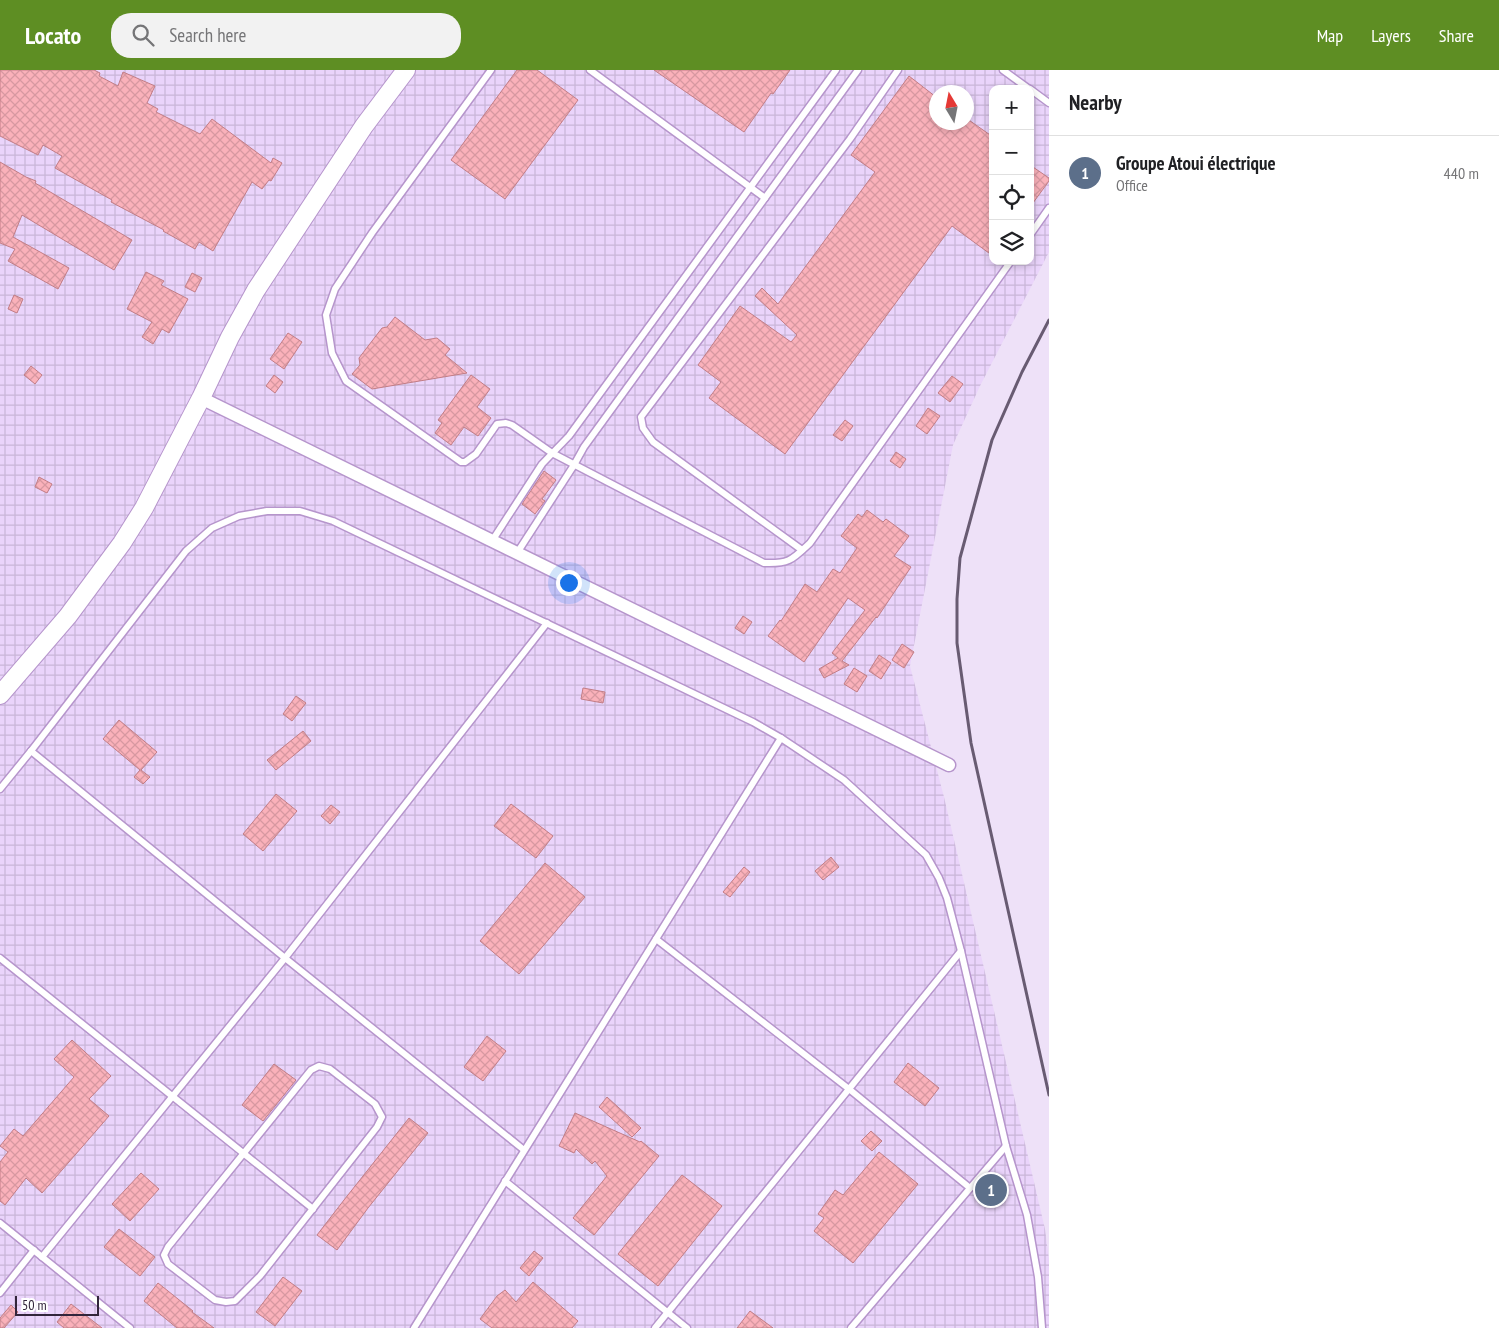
<!DOCTYPE html>
<meta charset="utf-8">
<style>
:root{--surface:#fff;--page:#f2f2f2;--text:#202124;--muted:#757577;--line:#e0e0e0;--accent:#5e8e23}
body{margin:0;font-family:"PT Sans Narrow",sans-serif;background:var(--page);color:var(--text)}
.controls{position:absolute;right:15px;top:15px;display:grid;overflow:hidden;border-radius:10px;box-shadow:0 2px 8px #0003}
.controls button{width:45px;height:45px;display:grid;place-items:center;padding:0;border:0;border-bottom:1px solid var(--line);background:var(--surface);color:var(--text);font:25px sans-serif}
.compass{position:absolute;left:929px;top:15px;width:45px;height:45px;border-radius:50%;background:var(--surface);box-shadow:0 2px 8px #0003;rotate:350deg}
.scale{position:absolute;left:15px;bottom:12px;width:84px;box-sizing:border-box;padding-left:5px;border:2px solid #32253b;border-top:0;font-size:14px;line-height:18px;white-space:nowrap;color:#32253b;-webkit-text-stroke:4px #fff;paint-order:stroke}
.you{position:absolute;left:568px;top:512px;width:18px;height:18px;margin:-12px;border:4px solid #fff;border-radius:50%;background:#1a73e8;box-shadow:0 0 0 8px #1a73e833}
.badge{display:grid;place-items:center;width:32px;height:32px;border-radius:50%;background:var(--accent);color:#fff;font-size:16px;font-weight:700}
.pin{position:absolute;translate:-50% -50%;border:2px solid #fff;box-shadow:0 1px 5px #0006}
.list{margin:0;padding:0;list-style:none}
h2{display:flex;justify-content:space-between;align-items:center;height:65px;margin:0;padding:0 20px;font-size:21px}
h2 small{font-size:16px;font-weight:400;color:var(--muted)}
.list li{display:grid;grid-template-columns:32px 1fr auto;gap:15px;align-items:center;box-sizing:border-box;height:75px;padding:0 20px;border-top:1px solid var(--line)}
.list b{display:block;font-size:19px;white-space:nowrap}
.list p{margin:0;font-size:16px;white-space:nowrap;color:var(--muted)}
.list em{font-size:16px;font-style:normal;color:var(--muted)}
.icon{flex:none;width:28px;height:28px;fill:none;stroke:currentColor;stroke-width:2;stroke-linecap:round;stroke-linejoin:round}
.map{position:relative;flex:none;width:1049px;height:1258px;overflow:hidden}
header{display:flex;align-items:center;gap:30px;box-sizing:border-box;height:70px;padding:0 25px;background:var(--accent);color:#fff}
header strong{font-size:24px}
nav{display:flex;gap:28px;margin-inline-start:auto;font-size:18px}
.search{width:350px;height:45px;background:var(--page);display:flex;align-items:center;gap:12px;box-sizing:border-box;padding:0 18px;border-radius:20px;color:var(--muted);font-size:19px}
main{display:flex}
aside{flex:1;background:var(--surface)}
.map>svg:first-child{display:block}
.industrial{fill:url(#industrial-grid);fill-rule:evenodd}
.building{fill:url(#building-cross-hatch);stroke:#c27d86}
.lines{fill:none;stroke-linecap:round;stroke-linejoin:round}
.service-casing{stroke:#b695cc;stroke-width:9}
.minor-casing{stroke:#b695cc;stroke-width:15}
.secondary-casing{stroke:#b695cc;stroke-width:20}
.service{stroke:#fff;stroke-width:6}
.minor{stroke:#fff;stroke-width:12}
.secondary{stroke:#fff;stroke-width:18}
.rail{stroke:#685b72;stroke-width:3}
</style>
<header>
<strong>Locato</strong>
<div class="search"><svg class="icon" aria-label="search" viewBox="0 0 24 24"><circle cx="10" cy="10" r="6"/><path d="M15 15l6 6"/></svg>Search here</div>
<nav><a>Map</a><a>Layers</a><a>Share</a></nav>
</header>
<main>
<div class="map">
<svg width="1049" height="1258" viewBox="0 0 1049 1258">
<defs>
<pattern id="industrial-grid" width="8" height="8" patternUnits="userSpaceOnUse" patternTransform="scale(1.25)"><rect width="8" height="8" fill="#ead4fb"/><path d="M0 4h8M4 0v8" fill="none" stroke="#c9b6d8"/></pattern>
<pattern id="building-cross-hatch" width="8" height="8" patternUnits="userSpaceOnUse" patternTransform="scale(1.25)"><rect width="8" height="8" fill="#fab1ba"/><path d="M0 0l8 8M0 8l8-8" fill="none" stroke="#d798a1"/></pattern>
</defs>
<rect width="100%" height="100%" fill="#eee1f8"/>
<path class="industrial" d="M0 0H1049V182L980 316 953 375 910 596 944 727 1045 1159 1049 1190V1258H0ZM993 19H1030V191H993ZM936 22H966V52H936Z"/>
<g class="building">
<path d="M0 0H94L100 3 99 6 118 16 123 2 155 16 147 33 158 39 156 42 200 64 212 49 271 93 273 88 282 93 271 111 269 110 262 119 252 112 213 181 199 172 195 179 163 161 164 160 111 132 112 130 55 98 62 86 43 75 38 85 0 66Z"/>
<path d="M517 0H537L578 30 505 129 451 90Z"/>
<path d="M654 0H790L773 24 771 23 744 62Z"/>
<path d="M909 6 936 27V52H966V48L993 67V186L952 156 785 384 709 328 721 312 698 295 740 236 791 272 797 265 755 226 762 218 778 234 875 102 851 85Z"/>
<path d="M0 92 26 107 36 111 35 113 132 170 114 200 22 145 13 167 69 198 58 219 8 191 15 179 0 173Z"/>
<path d="M1030 95 1049 108V111L1030 137Z"/>
<path d="M146 202 164 211 161 215 188 229 169 263 162 259 153 274 142 267 152 252 127 239Z"/>
<path d="M192 203 202 208 195 222 185 217Z"/>
<path d="M14 225 23 229 17 243 8 239Z"/>
<path d="M395 247 425 270 437 268 450 279 445 285 467 303 372 319 352 304 360 295 359 288 382 258 387 257Z"/>
<path d="M288 263 302 272 284 299 270 289Z"/>
<path d="M31 296 42 305 35 314 24 305Z"/>
<path d="M274 305 283 312 275 323 266 316Z"/>
<path d="M471 305 490 319 477 337 491 348 478 366 464 357 451 375 435 363 442 353 438 350Z"/>
<path d="M952 306 963 314 950 332 938 323Z"/>
<path d="M928 338 940 346 927 364 916 356Z"/>
<path d="M845 350 853 356 842 371 833 365Z"/>
<path d="M896 382 906 389 900 398 890 391Z"/>
<path d="M544 401 556 410 542 429 545 431 535 444 522 434Z"/>
<path d="M39 407 52 414 47 423 35 417Z"/>
<path d="M867 440 883 452 886 449 909 466 894 486 911 497 877 548 876 547 842 591 849 595 824 608 819 599 838 588 832 583 865 540 848 528 804 592 768 566 780 550 781 551 805 514 817 522 833 499 840 503 857 478 841 466 858 444 862 447Z"/>
<path d="M743 546 752 552 744 564 735 558Z"/>
<path d="M902 574 914 582 904 598 892 590Z"/>
<path d="M879 585 891 593 881 609 869 601Z"/>
<path d="M854 598 867 606 857 622 844 614Z"/>
<path d="M583 618 605 622 603 633 581 629Z"/>
<path d="M296 626 306 633 292 651 283 644Z"/>
<path d="M119 650 157 682 141 700 150 707 143 714 134 707 140 700 103 669Z"/>
<path d="M303 661 311 671 276 700 267 690Z"/>
<path d="M276 724 297 741 263 781 243 764Z"/>
<path d="M511 734 553 766 536 788 494 756Z"/>
<path d="M331 735 340 742 330 754 321 746Z"/>
<path d="M831 787 839 797 823 810 815 801Z"/>
<path d="M545 793 585 827 519 904 480 871Z"/>
<path d="M744 797 750 802 730 827 723 822Z"/>
<path d="M487 966 506 981 483 1011 464 997Z"/>
<path d="M72 970 111 1006 89 1029 109 1046 42 1123 26 1108 5 1135 0 1131V1092L8 1082 0 1076 14 1059 23 1066 74 1007 54 989Z"/>
<path d="M908 993 939 1018 925 1036 894 1012Z"/>
<path d="M274 994 296 1010 263 1051 242 1035Z"/>
<path d="M607 1027 641 1058 632 1067 599 1037Z"/>
<path d="M575 1043 640 1072 641 1071 659 1086 594 1165 573 1148 607 1106 595 1091 592 1094 576 1079 574 1083 559 1076Z"/>
<path d="M409 1048 428 1063 368 1138 337 1180 317 1165 344 1130Z"/>
<path d="M871 1061 882 1071 872 1081 861 1071Z"/>
<path d="M879 1082 918 1114 853 1193 814 1161 824 1148 818 1144 835 1120 843 1125Z"/>
<path d="M141 1103 159 1119 130 1151 112 1134Z"/>
<path d="M682 1105 722 1136 658 1216 618 1184Z"/>
<path d="M119 1159 155 1187 140 1206 104 1177Z"/>
<path d="M534 1181 543 1188 529 1206 520 1198Z"/>
<path d="M283 1207 302 1221 275 1256 256 1242Z"/>
<path d="M533 1212 578 1251 572 1258H492L480 1249 497 1226 505 1220 516 1232Z"/>
<path d="M158 1213 193 1241 192 1242 214 1258H177L144 1231Z"/>
<path d="M71 1234 102 1258H64L57 1252Z"/>
<path d="M11 1235 18 1242 4 1258H0V1248Z"/>
<path d="M750 1241 773 1258H737Z"/>
</g>
<g class="lines">
<g class="service-casing">
<g id="service">
<path d="M491 0 372 163 335 219 326 245 332 283 346 311 461 392H465L476 384 497 354 506 353 512 355 552 383 764 493C789 494 792 490 810 473L1011 191"/>
<path d="M590 0 765 128"/>
<path d="M1003 0 1029 19"/>
<path d="M1030 19 1049 33"/>
<path d="M1030 165 1049 138"/>
<path d="M492 471 542 394 569 366 836 0"/>
<path d="M802 480 653 372 643 358 641 347 850 69 898 0"/>
<path d="M517 483 574 395 584 377 858 0"/>
<path d="M31 681 285 888 524 1080"/>
<path d="M0 719 31 681 186 481 212 458 239 446 267 441H300L333 451 753 652 781 668 844 710 926 785 939 808 947 828 961 881 1006 1076 1027 1145 1038 1207 1042 1258"/>
<path d="M656 869 849 1019 970 1118"/>
<path d="M0 888 313 1139"/>
<path d="M319 996 330 999 375 1034 382 1047 377 1057 260 1206 235 1231 226 1232 215 1230 168 1194 164 1185 168 1177 311 1000Z"/>
<path d="M505 1111 687 1258"/>
<path d="M0 1153 130 1258"/>
<path d="M42 1187 285 888 547 553"/>
<path d="M0 1223 34 1180"/>
<path d="M414 1258 781 668"/>
<path d="M655 1258 961 881"/>
<path d="M851 1258 1006 1076"/>
</g>
</g>
<g class="minor-casing">
<path id="minor" d="M201 328 949 695"/>
</g>
<g class="secondary-casing">
<path id="secondary" d="M0 625 68 546 122 473 144 438 201 328 230 267 256 220 364 56 406 0"/>
</g>
<use href="#service" class="service"/>
<use href="#minor" class="minor"/>
<use href="#secondary" class="secondary"/>
<path class="rail" d="M1049 250 1022 302 992 370 960 488 957 529V573L971 673 1049 1025"/>
</g>
</svg>
<div class="controls">
<button>+</button>
<button>−</button>
<button><svg class="icon" aria-label="locate" viewBox="0 0 24 24"><circle cx="12" cy="12" r="6"/><path d="M12 2v4M12 18v4M2 12h4M18 12h4"/></svg></button>
<button><svg class="icon" aria-label="layers" viewBox="0 0 24 24"><path d="M12 4l9 5-9 5-9-5zM3 14l9 5 9-5"/></svg></button>
</div>
<svg class="compass" viewBox="-18 -18 36 36"><path d="M0-13l5 13h-10z" fill="#e53935"/><path d="M0 13l5-13h-10z" fill="#757577"/></svg>
<div class="scale">50 m</div>
<div class="you"></div>
<div class="pin badge" style="left:991px;top:1120px;background:#5c6f8a">1</div>
</div>
<aside>
<h2>Nearby<small></small></h2>
<ul class="list">
<li><span class="badge" style="background:#5c6f8a">1</span><div><b>Groupe Atoui électrique</b><p>Office</p></div><em>440 m</em></li>
</ul>
</aside>
</main>
